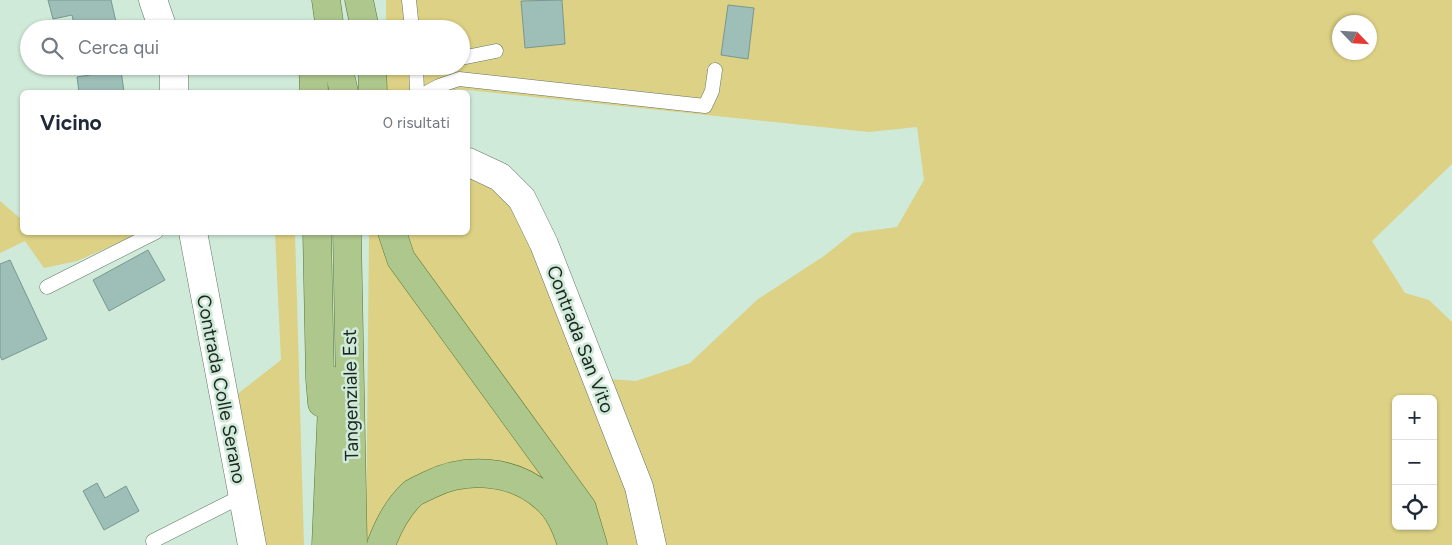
<!DOCTYPE html>
<html lang="it">
<meta charset="utf-8">
<style>
:root{--surface:#fff;--page:#f2f2f3;--text:#1f2937;--muted:#747a83;--line:#e0e1e3}
body{margin:0;font-family:Figtree,sans-serif;background:var(--page);color:var(--text)}
.controls{position:absolute;right:15px;bottom:15px;display:grid;overflow:hidden;border-radius:8px;box-shadow:0 1px 4px #0004}
.controls button{width:45px;height:45px;display:grid;place-items:center;padding:0;border:0;border-bottom:1px solid var(--line);background:var(--surface);color:var(--text);font:25px sans-serif}
.compass{position:absolute;left:1332px;top:15px;width:45px;height:45px;border-radius:50%;background:var(--surface);box-shadow:0 1px 4px #0004;rotate:115deg}
.list{margin:0;padding:0;list-style:none}
h2{display:flex;justify-content:space-between;align-items:center;height:65px;margin:0;padding:0 20px;font-size:21px}
h2 small{font-size:16px;font-weight:400;color:var(--muted)}
.icon{flex:none;width:28px;height:28px;fill:none;stroke:currentColor;stroke-width:2;stroke-linecap:round;stroke-linejoin:round}
.map{position:relative;flex:none;width:1452px;height:545px;overflow:hidden}
.search{position:absolute;background:var(--surface);box-shadow:0 1px 4px #0004;left:20px;top:20px;width:450px;height:55px;display:flex;align-items:center;gap:12px;box-sizing:border-box;padding:0 18px;border-radius:28px;color:var(--muted);font-size:19px}
.panel{position:absolute;background:var(--surface);box-shadow:0 1px 4px #0004;left:20px;top:90px;width:450px;height:145px;border-radius:8px}
.map>svg:first-child{display:block}
.green{fill:#dcd184;fill-rule:evenodd}
.building{fill:#9ebeb8;stroke:#789791}
.lines{fill:none;stroke-linecap:round;stroke-linejoin:round}
.lane-casing{stroke:#607768;stroke-width:15}
.street-casing{stroke:#607768;stroke-width:29}
.primary-casing{stroke:#587735;stroke-width:29}
.lane{stroke:#fff;stroke-width:14}
.street{stroke:#fff;stroke-width:28}
.primary{stroke:#aec78d;stroke-width:28}
.labels{text-anchor:middle;stroke-width:5;stroke-linejoin:round;paint-order:stroke}
.street-label{font-size:19px;fill:#1d2720;stroke:#d0ead9}
</style>
<div class="map">
<svg width="1452" height="545" viewBox="0 0 1452 545">
<rect width="100%" height="100%" fill="#d0ead9"/>
<g class="green">
<path d="M386 0H1452V164L1372 241 1405 293 1429 300 1452 322V545H366L369 233 468 232V149L486 158 608 379 636 381 690 363 758 299 824 256 853 233 897 227 924 180 917 127 869 132 458 89 447 92H386V66H461V29H386ZM1340 22H1370V52H1340ZM1396 399H1433V526H1396Z"/>
<path d="M0 201 22 220V232L141 233 77 261 44 268 25 241 0 253Z"/>
<path d="M275 233H295L304 545H257L231 399 281 360Z"/>
</g>
<g class="building">
<path d="M48 0H111L116 22 91 29H75L72 15 53 19Z"/>
<path d="M562 0 565 44 525 48 521 1Z"/>
<path d="M728 5 754 8 748 59 721 55Z"/>
<path d="M255 21 256 29H213V27Z"/>
<path d="M218 66H253L218 71Z"/>
<path d="M121 70 124 92H79L77 77Z"/>
<path d="M148 250 165 280 109 311 93 280Z"/>
<path d="M10 260 47 339 2 360 0 356V264Z"/>
<path d="M97 483 105 498 126 486 139 511 104 530 83 491Z"/>
</g>
<g class="lines">
<g class="lane-casing">
<g id="lane">
<path d="M409 0 412 29"/>
<path d="M461 58 496 51"/>
<path d="M416 66 417 92"/>
<path d="M428 92 439 86 459 79 705 106 712 91 715 70"/>
<path d="M47 287 156 232"/>
<path d="M153 541 242 496"/>
</g>
</g>
<g class="street-casing">
<g id="street">
<path d="M153 0 163 29"/>
<path d="M174 66V92"/>
<path d="M468 162 500 177 522 199 544 244 639 487 652 545"/>
<path d="M193 232 252 545"/>
</g>
</g>
<g class="primary-casing">
<g id="primary">
<path d="M326 0 330 29"/>
<path d="M359 0 365 29"/>
<path d="M313 66 314 92"/>
<path d="M338 66 344 92"/>
<path d="M372 66 373 92"/>
<path d="M317 232 320 379 322 403"/>
<path d="M347 232 353 545"/>
<path d="M392 232 401 259 582 508 593 545"/>
<path d="M326 545 333 381"/>
<path d="M381 545C388 526 397 508 412 494 417 490 424 488 429 485 465 467 512 469 544 497 559 509 566 527 572 545"/>
</g>
</g>
<use href="#lane" class="lane"/>
<use href="#street" class="street"/>
<use href="#primary" class="primary"/>
</g>
<g class="labels">
<g class="street-label">
<text transform="translate(581 339) rotate(69)" y="7">Contrada San Vito</text>
<text transform="translate(222 389) rotate(79)" y="7">Contrada Colle Serano</text>
<text transform="translate(350 395) rotate(-91)" y="7">Tangenziale Est</text>
</g>
</g>
</svg>
<div class="controls">
<button>+</button>
<button>−</button>
<button><svg class="icon" aria-label="locate" viewBox="0 0 24 24"><circle cx="12" cy="12" r="6"/><path d="M12 2v4M12 18v4M2 12h4M18 12h4"/></svg></button>
</div>
<svg class="compass" viewBox="-18 -18 36 36"><path d="M0-13l5 13h-10z" fill="#e53935"/><path d="M0 13l5-13h-10z" fill="#747a83"/></svg>
<div class="search"><svg class="icon" aria-label="search" viewBox="0 0 24 24"><circle cx="10" cy="10" r="6"/><path d="M15 15l6 6"/></svg>Cerca qui</div>
<section class="panel">
<h2>Vicino<small>0 risultati</small></h2>
<ul class="list">
</ul>
</section>
</div>
